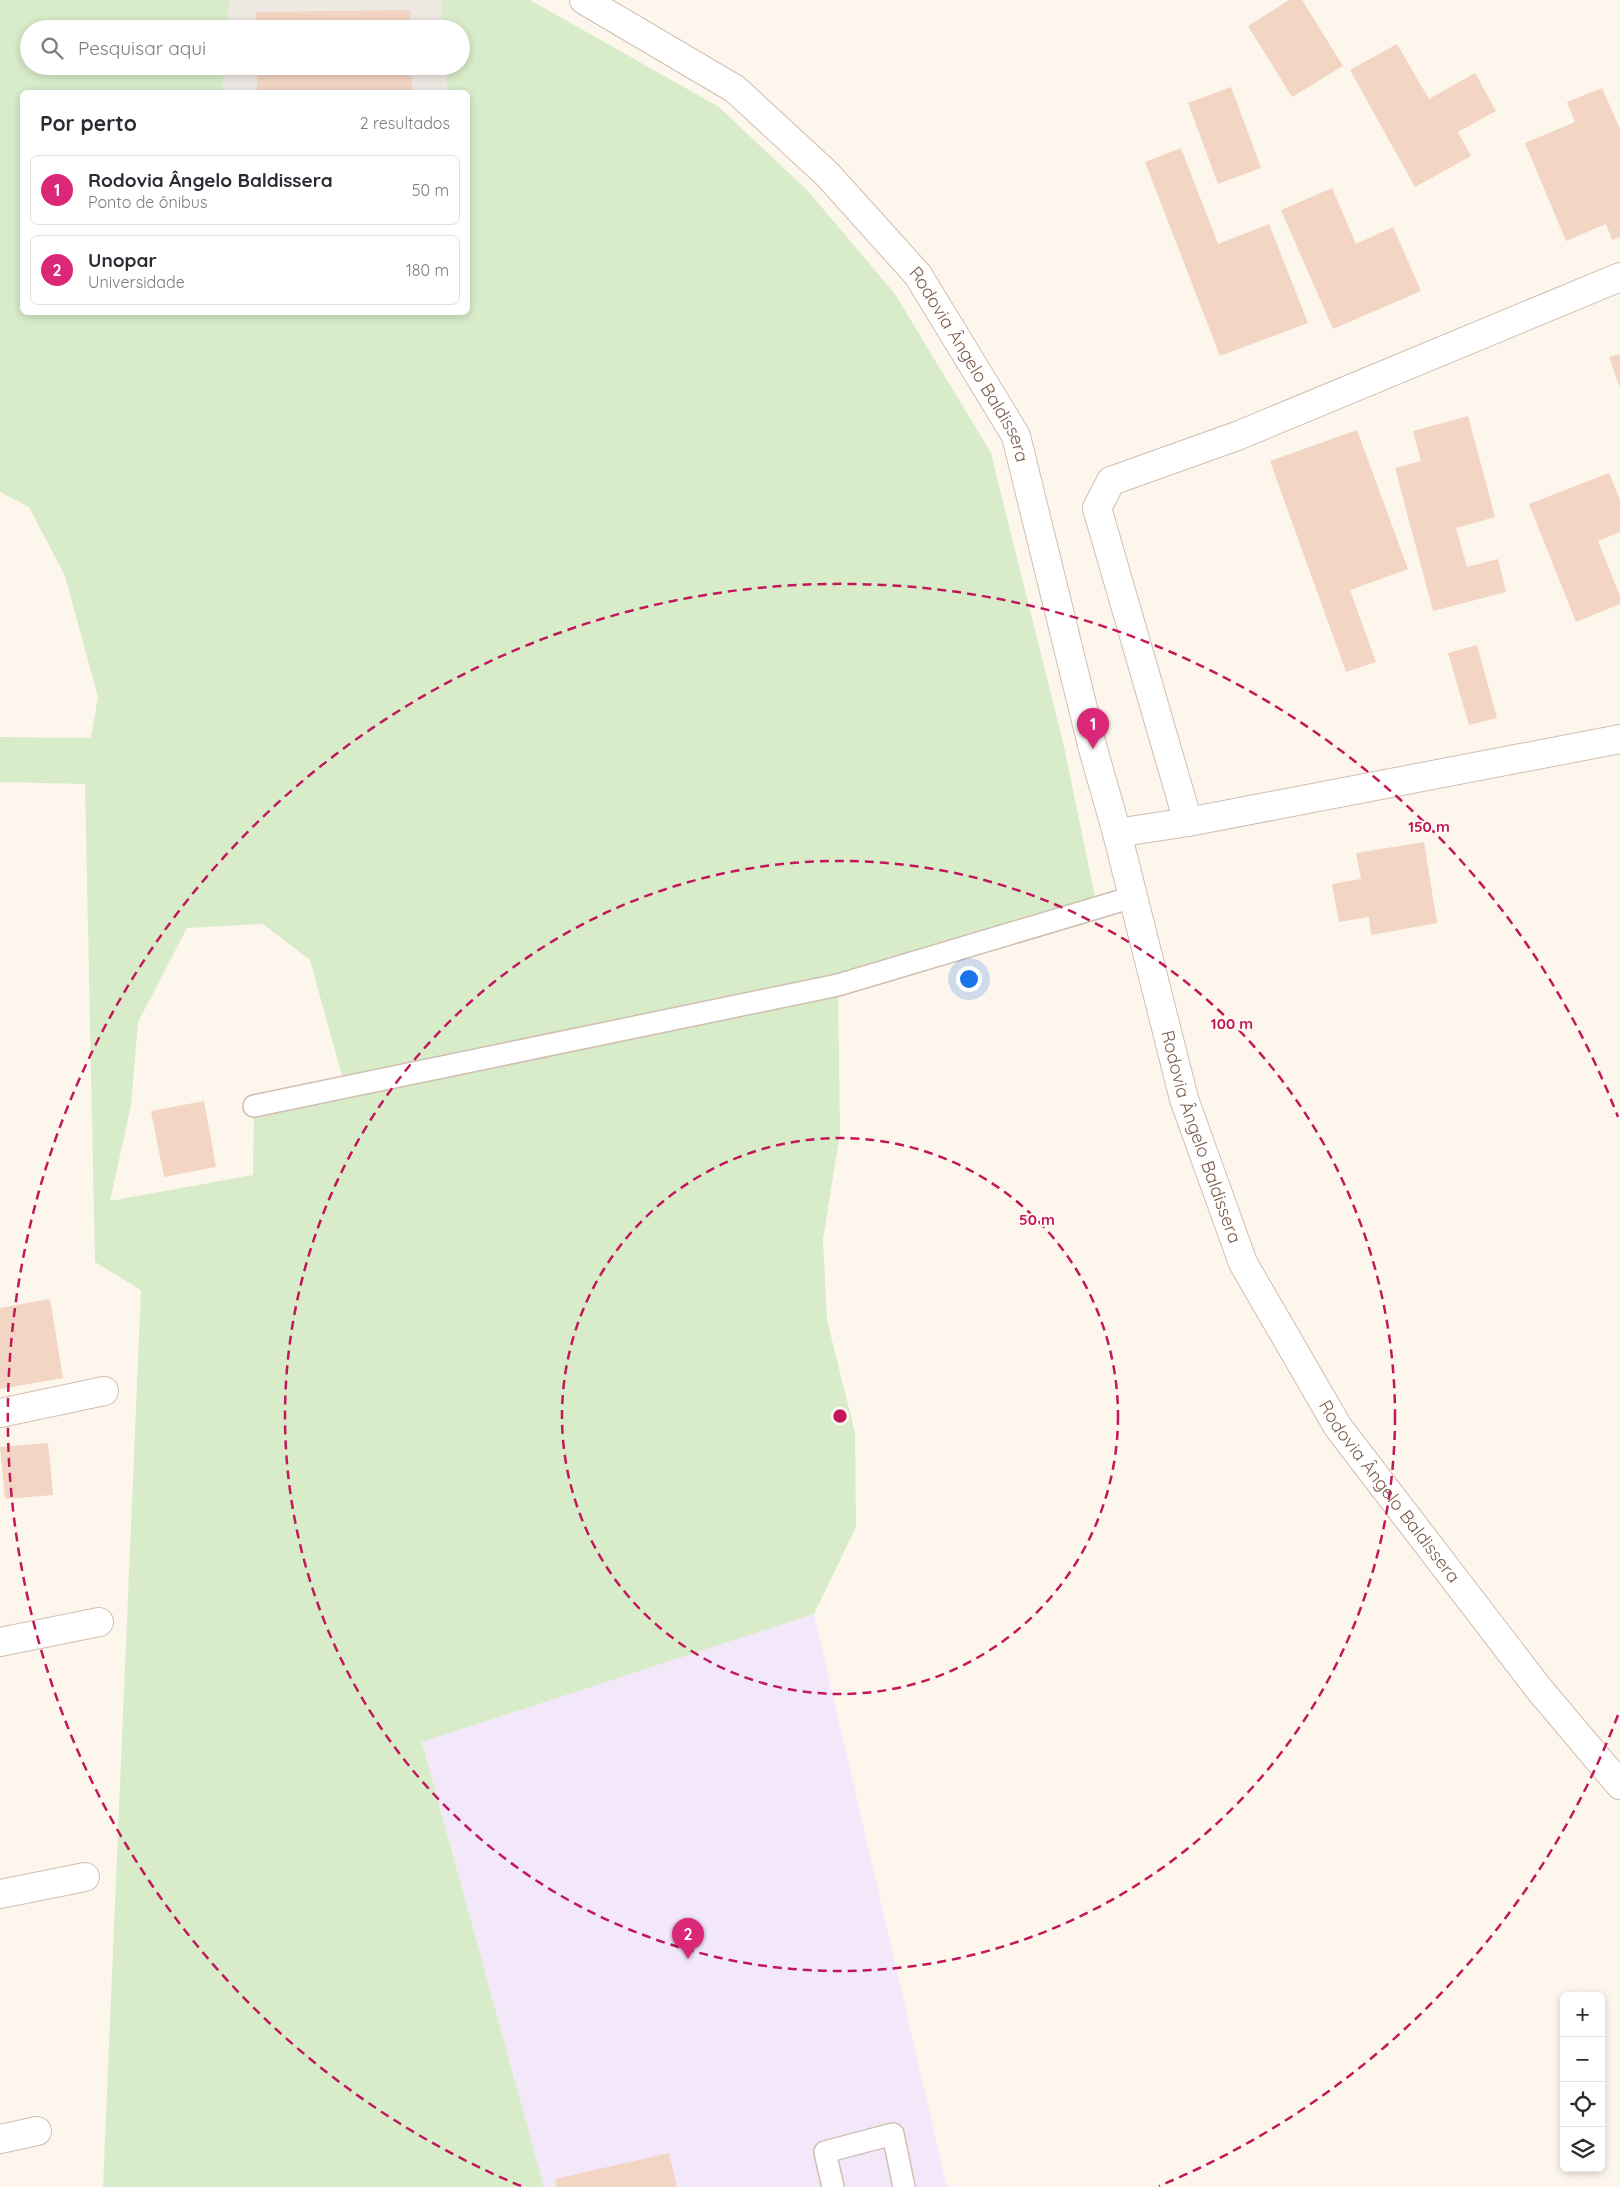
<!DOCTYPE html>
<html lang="pt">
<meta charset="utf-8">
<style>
:root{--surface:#fff;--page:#f2f2f3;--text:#2b2b33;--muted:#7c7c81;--line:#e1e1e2;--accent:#db2777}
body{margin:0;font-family:Quicksand,sans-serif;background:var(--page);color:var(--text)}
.controls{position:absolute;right:15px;bottom:15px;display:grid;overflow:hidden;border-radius:8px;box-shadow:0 2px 8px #0003}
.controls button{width:45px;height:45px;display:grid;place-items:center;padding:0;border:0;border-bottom:1px solid var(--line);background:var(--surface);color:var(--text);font:25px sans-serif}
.you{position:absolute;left:968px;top:978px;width:18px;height:18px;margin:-12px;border:4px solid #fff;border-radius:50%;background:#1a73e8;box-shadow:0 0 0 8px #1a73e833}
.badge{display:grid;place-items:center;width:32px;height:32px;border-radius:50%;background:var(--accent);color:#fff;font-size:16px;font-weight:700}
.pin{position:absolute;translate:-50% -41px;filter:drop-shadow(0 1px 2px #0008)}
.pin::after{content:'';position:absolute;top:26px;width:18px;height:15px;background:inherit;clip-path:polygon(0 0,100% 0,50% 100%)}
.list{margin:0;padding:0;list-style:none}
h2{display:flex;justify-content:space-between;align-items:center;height:65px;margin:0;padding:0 20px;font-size:21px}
h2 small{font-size:16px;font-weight:400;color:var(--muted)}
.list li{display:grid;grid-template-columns:32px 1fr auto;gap:15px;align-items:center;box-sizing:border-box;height:70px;margin:0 10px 10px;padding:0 10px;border:1px solid var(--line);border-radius:8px}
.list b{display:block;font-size:19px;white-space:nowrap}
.list p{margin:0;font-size:16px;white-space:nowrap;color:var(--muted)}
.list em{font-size:16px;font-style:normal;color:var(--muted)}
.icon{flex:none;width:28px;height:28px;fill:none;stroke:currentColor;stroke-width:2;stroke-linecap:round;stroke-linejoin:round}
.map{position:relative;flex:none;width:1620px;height:2187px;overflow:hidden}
.search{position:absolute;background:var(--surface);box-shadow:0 2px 8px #0003;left:20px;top:20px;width:450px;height:55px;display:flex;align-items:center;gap:12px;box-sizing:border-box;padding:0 18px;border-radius:28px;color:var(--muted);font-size:19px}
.panel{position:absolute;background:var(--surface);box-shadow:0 2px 8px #0003;left:20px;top:90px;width:450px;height:225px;border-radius:8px}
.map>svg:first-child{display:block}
.industrial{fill:#efe9e4}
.education{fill:#f3e8fa}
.green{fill:#d8ecc9;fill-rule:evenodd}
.building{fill:#f3d5c3}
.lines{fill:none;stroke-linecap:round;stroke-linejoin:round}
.service-casing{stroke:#d1beb0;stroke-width:24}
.minor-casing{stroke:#d1beb0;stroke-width:30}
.tertiary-casing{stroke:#d1beb0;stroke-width:30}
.service{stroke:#fff;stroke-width:21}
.minor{stroke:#fff;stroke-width:28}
.tertiary{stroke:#fff;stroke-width:28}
.ring{fill:none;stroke:#c2185b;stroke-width:2.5;stroke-dasharray:9 6}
.labels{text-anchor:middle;stroke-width:4;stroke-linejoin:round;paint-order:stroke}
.street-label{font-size:18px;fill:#7a5c4d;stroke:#fffaf3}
.centre{fill:#c2185b;stroke:#fffaf3;stroke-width:2.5}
.ring-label{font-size:15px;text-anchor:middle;font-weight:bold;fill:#c2185b;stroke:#fffaf3;stroke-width:4;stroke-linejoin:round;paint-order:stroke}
</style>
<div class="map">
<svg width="1620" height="2187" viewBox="0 0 1620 2187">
<rect width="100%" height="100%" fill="#fdf6ec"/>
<g class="industrial">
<path d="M231 0H441L443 29H225Z"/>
<path d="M224 66H445L448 92H223Z"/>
</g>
<path class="education" d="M814 1614 947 2187H544L422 1741Z"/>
<path class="green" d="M0 0H231L225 29H29V66H224L223 92H22V312H468V92H448L445 66H461V29H443L441 0H530L719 107 808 191 895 294 991 453 1065 751 1097 907 838 985 840 1133 823 1239 827 1320 855 1433 856 1527 814 1614 422 1742 544 2187H103L141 1290 95 1262 85 784 0 782V737L91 738 98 697 65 576 29 507 0 492ZM263 924 310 960 345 1087 254 1106 253 1175 110 1201 131 1105 138 1022 187 928Z"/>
<g class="building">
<path d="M1289 0H1302L1343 66 1292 97 1248 26Z"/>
<path d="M410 10 411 29H256V12Z"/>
<path d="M1397 44 1429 99 1475 73 1496 111 1458 132 1471 156 1415 187 1350 70Z"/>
<path d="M257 66H411L412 92H257Z"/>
<path d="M1231 87 1261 168 1218 184 1188 103Z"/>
<path d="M1602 88 1620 129V237L1612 240 1606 224 1566 241 1525 143 1575 122 1567 102Z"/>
<path d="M1181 148 1218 244 1269 224 1308 323 1220 356 1145 162Z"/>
<path d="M1332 188 1356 244 1393 227 1421 291 1333 329 1281 210Z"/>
<path d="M1620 354V388L1609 357Z"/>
<path d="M1468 416 1495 517 1456 528 1467 567 1498 559 1506 592 1433 611 1395 468 1421 461 1413 431Z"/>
<path d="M1357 430 1408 569 1350 590 1376 662 1346 672 1270 461Z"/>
<path d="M1609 473 1620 500V532L1598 541 1620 596V604L1576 622 1529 504Z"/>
<path d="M1477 645 1497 718 1469 725 1448 653Z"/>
<path d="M1424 842 1437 923 1371 935 1369 917 1339 922 1332 884 1361 879 1356 853Z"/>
<path d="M204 1101 216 1167 164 1177 151 1111Z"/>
<path d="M50 1299 63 1378 0 1389V1308Z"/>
<path d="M48 1443 53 1495 5 1499 0 1447Z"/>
<path d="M669 2153 677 2187H557L555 2179Z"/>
</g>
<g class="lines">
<g class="service-casing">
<g id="service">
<path d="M254 1106 838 985 1133 897"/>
<path d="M833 2187 825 2152 893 2134 904 2187"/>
</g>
</g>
<g class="minor-casing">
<g id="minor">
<path d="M1188 822 1097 508 1111 481 1237 436 1620 277"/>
<path d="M1117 833 1188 822 1620 739"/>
<path d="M0 1413 104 1391"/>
<path d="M0 1642 99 1622"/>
<path d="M0 1894 85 1877"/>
<path d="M0 2139 37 2131"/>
</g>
</g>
<g class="tertiary-casing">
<g id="tertiary">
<path id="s1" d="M584 0 735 89 827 174 918 275 1016 436 1093 749 1117 833 1184 1099 1243 1263 1338 1427 1539 1689 1620 1785"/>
</g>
</g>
<use href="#service" class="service"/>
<use href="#minor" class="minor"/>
<use href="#tertiary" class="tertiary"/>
</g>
<g class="ring">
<circle cx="840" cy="1416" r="278"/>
<circle cx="840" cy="1416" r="555"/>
<path d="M1618 1715A833 833 0 0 1 1159 2186M521 2186A833 833 0 1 1 1618 1117"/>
</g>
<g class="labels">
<g class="street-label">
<text dy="6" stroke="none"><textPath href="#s1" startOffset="540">Rodovia Ângelo Baldissera</textPath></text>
<text dy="6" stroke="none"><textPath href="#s1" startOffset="1350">Rodovia Ângelo Baldissera</textPath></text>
<text dy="6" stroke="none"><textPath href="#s1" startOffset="1755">Rodovia Ângelo Baldissera</textPath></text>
</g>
</g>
<circle cx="840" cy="1416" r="8" class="centre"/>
<g class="ring-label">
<text x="1429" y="832">150 m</text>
<text x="1232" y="1029">100 m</text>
<text x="1037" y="1225">50 m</text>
</g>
</svg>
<div class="controls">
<button>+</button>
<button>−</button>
<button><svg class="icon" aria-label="locate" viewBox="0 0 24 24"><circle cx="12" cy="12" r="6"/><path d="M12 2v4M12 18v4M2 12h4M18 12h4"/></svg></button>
<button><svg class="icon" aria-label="layers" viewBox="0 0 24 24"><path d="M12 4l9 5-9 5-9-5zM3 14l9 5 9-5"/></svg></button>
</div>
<div class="you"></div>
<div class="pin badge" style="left:1093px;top:749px">1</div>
<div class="pin badge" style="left:688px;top:1959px">2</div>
<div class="search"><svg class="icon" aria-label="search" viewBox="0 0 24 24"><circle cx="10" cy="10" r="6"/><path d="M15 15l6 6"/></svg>Pesquisar aqui</div>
<section class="panel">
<h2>Por perto<small>2 resultados</small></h2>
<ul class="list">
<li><span class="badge">1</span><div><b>Rodovia Ângelo Baldissera</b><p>Ponto de ônibus</p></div><em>50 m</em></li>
<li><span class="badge">2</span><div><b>Unopar</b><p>Universidade</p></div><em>180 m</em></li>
</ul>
</section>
</div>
